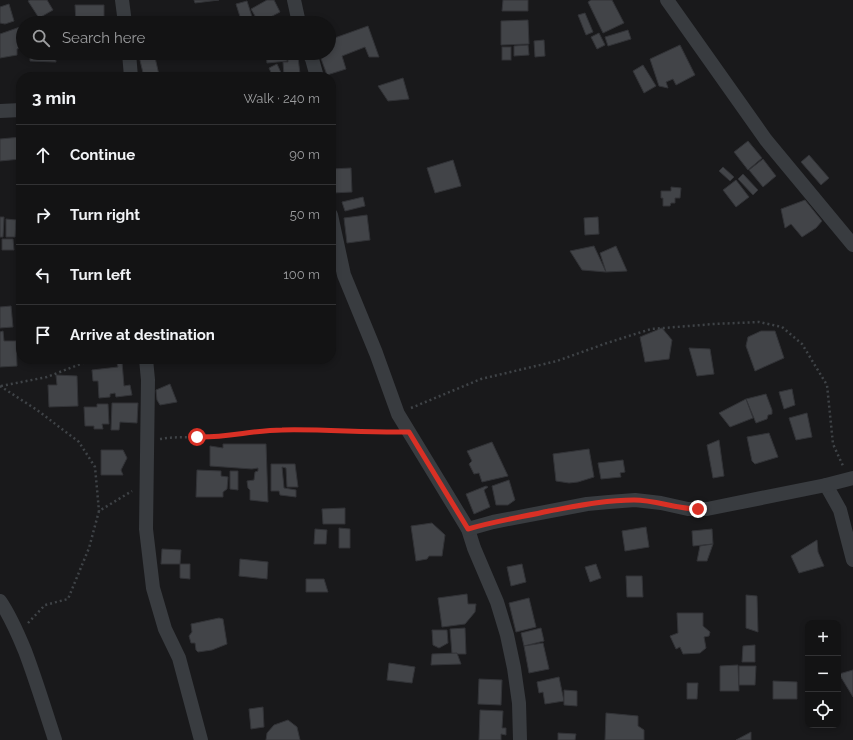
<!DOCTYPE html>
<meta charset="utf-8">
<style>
:root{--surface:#131314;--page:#202022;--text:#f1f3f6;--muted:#9d9ea0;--line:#323234}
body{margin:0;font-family:Raleway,sans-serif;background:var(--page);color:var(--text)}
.controls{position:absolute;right:12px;bottom:12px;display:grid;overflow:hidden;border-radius:8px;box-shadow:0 2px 6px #0003}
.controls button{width:36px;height:36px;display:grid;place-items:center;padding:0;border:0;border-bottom:1px solid var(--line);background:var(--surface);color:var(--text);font:20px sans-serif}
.stop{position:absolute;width:12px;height:12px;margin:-9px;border:3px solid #d93025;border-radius:50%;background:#fff}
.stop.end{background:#d93025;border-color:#fff;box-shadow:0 1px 4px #0008}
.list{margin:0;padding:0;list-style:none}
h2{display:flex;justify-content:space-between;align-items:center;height:52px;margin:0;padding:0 16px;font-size:17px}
h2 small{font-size:13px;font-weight:400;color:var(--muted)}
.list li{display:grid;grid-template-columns:26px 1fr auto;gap:12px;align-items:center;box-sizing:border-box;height:60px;padding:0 16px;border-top:1px solid var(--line)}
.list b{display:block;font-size:15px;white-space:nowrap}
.list em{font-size:13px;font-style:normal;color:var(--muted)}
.icon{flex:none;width:22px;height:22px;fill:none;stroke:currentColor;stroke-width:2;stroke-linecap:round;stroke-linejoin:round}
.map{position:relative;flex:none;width:853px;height:740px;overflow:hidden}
.search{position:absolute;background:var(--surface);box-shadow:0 2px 6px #0003;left:16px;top:16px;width:320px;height:44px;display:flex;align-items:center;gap:10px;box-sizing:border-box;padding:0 14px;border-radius:22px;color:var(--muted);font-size:15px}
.panel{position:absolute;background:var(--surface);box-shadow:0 2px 6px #0003;left:16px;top:72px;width:320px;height:292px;border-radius:16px}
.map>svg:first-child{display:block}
.building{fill:#424448;stroke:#323337}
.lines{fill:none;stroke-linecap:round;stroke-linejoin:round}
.path{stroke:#3f4347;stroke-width:2.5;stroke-dasharray:2 3;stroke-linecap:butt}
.minor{stroke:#393c40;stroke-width:14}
.route{stroke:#d93025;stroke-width:5}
</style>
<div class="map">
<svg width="853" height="740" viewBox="0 0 853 740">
<rect width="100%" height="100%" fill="#19191b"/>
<g class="building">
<path d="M30 0H47L53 10 39 18 28 1Z"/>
<path d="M194 0H219L195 3Z"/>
<path d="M267 0H274L280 12 259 23 251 9Z"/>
<path d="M503 0H528V11H502Z"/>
<path d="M591 0H612L624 23 603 33 588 2Z"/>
<path d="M247 1 254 23H242L236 4Z"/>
<path d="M9 4 14 21 5 24 0 23V7Z"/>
<path d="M75 5H104V23H76Z"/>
<path d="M585 13 593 32 586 35 578 15Z"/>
<path d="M69 17 68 23 36 22Z"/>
<path d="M528 20 529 44 501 45V21Z"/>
<path d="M368 26 379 57H369L365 47 342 56 346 69 327 75 319 53H329V40Z"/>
<path d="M20 27 23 37V46L17 49V55L0 58V34Z"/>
<path d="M628 30 631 39 608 46 605 37Z"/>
<path d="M599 33 605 45 597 49 591 37Z"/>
<path d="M544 40 545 56 535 57 534 41Z"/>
<path d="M528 45 529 55 514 56V46Z"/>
<path d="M680 45 695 75 676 85 673 79 666 82 668 88 659 86 650 59Z"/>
<rect x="502" y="47" width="9" height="13"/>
<path d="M30 53H55L56 62 30 61Z"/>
<path d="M154 53 159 75 144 77 139 56Z"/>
<path d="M266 53H286L287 61 267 63Z"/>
<path d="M298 57 300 74 284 76 283 62H288V58Z"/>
<path d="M277 64 283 77H273L269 68Z"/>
<path d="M643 65 656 86 644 93 633 71Z"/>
<path d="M37 73 56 74V77H36Z"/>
<path d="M403 78 409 99 388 101 378 86Z"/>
<path d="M21 137V159L0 161V139Z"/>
<path d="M748 141 762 158 748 170 734 152Z"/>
<path d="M809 155 829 178 821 185 801 162Z"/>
<path d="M763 159 776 176 763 187 749 170Z"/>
<path d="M453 160 461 186 435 193 427 168Z"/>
<path d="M723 167 734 177 730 181 719 171Z"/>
<path d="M351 168 352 192 332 193 331 169Z"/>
<path d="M743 174 758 190 753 195 738 179Z"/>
<path d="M736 180 749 197 736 207 723 190Z"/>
<path d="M671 187 681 188 680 198H675V203H671L670 206H663V198H661V191H671Z"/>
<path d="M363 197 365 206 345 211 342 202Z"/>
<path d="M805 200 822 221 816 228 802 237 791 224 785 228 781 209Z"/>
<path d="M367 215 370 240 347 243 344 218Z"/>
<path d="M0 217H4L3 237H0Z"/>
<path d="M598 217 599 234 585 235 584 218Z"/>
<path d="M6 219 16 220 15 237H6Z"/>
<path d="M2 239H13L14 250H2Z"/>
<path d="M594 246 606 272 582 270 570 251Z"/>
<path d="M616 246 627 271 606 272 600 253Z"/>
<path d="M11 306 13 327 0 328V307Z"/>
<path d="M17 314H21V327L18 328Z"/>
<path d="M662 328 672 340 669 359 645 362 640 337Z"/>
<path d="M3 331 4 341H16L17 366 0 367V332Z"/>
<path d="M761 331H775L784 358 755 371 746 346 748 337Z"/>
<path d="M689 348 710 349 714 374 697 376Z"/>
<path d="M122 362 124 386 130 385 132 395 116 397 115 393 110 394V397L99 398 98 381H93L92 370 118 367 117 363Z"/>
<path d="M56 375 77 376 78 406 49 407 48 385H57Z"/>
<path d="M170 384 177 402 160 405 157 400 156 390Z"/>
<path d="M792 389 795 405 784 409 779 392Z"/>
<path d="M766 394 772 410V414L768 415 767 419 756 423 746 399Z"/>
<path d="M746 399 753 418 730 427 719 413Z"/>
<path d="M112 403H138L137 423 120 422 119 430H111Z"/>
<path d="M97 404H108L109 424H102L103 429H94V426H85L84 407H97Z"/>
<path d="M807 413 812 437 796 440 789 418Z"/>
<path d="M769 433 778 457 755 464 752 461 747 437Z"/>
<path d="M719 440 724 476 713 478 707 445Z"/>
<path d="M492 442 508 476 482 482 479 473 474 474 469 464 472 461 467 451Z"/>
<path d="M223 444H266L268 502 250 500V490L248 488 247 481 254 480 255 472 258 471V468L252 469 210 466V446L223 448Z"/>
<path d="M589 449 594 477 578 482 569 483 556 481 553 454Z"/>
<path d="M101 450H123L127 458 121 470 123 475H101Z"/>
<path d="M623 460 625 472 620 473 621 477 601 479 598 463Z"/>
<path d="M271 464H295L298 487H287L286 468 282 467 284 488 296 490V497L280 495 279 491H271Z"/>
<path d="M197 470 221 471V476L228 477 227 489 223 492V497H196Z"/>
<path d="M230 471H238V490L230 489Z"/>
<path d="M509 480 515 500 508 505H496L492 486Z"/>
<path d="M486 486 488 487 484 490 490 507 474 514 466 494Z"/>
<path d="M345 508V524H323L322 509Z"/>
<path d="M432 523 445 535 442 556H429L427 559 416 561 411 526Z"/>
<path d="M646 527 649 547 625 551 622 531Z"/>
<path d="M339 528 350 529V548H339Z"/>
<path d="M315 529 327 530 326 544H314Z"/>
<path d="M712 529 713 544 693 546 692 531Z"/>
<path d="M817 540 818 552 824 566 799 573 791 556Z"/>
<path d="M713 544 707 561H697L700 546Z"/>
<path d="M162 549 181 550 180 564H161Z"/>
<path d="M240 559 268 562 267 579 239 576Z"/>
<path d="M180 564H190V579L180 578Z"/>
<path d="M522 564 526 582 511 586 507 567Z"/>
<path d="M596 564 601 578 590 582 585 567Z"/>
<path d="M626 576H642L643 597H627Z"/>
<path d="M306 579H324L328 592H306Z"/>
<path d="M467 594 468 604H476L475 612 465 624 442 627 438 598Z"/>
<path d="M746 595 757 596 758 632 746 628Z"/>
<path d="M529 598 536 627 516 632 509 603Z"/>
<path d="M677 613H703V626L710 632 709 636 704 637 706 648 700 653 683 654 680 647 676 649 670 636 678 633Z"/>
<path d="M219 618 223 619 227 644 212 650 198 652 196 650 195 643H191L189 636 192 632 191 624Z"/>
<path d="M465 628 466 654H452L450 629Z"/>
<path d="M541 628 544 641 524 646 521 633Z"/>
<path d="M432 630H447L448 643 439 648 433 645Z"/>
<path d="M543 643 549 669 529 673 524 646Z"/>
<path d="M755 645V662H742L743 646Z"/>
<path d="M457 653 461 664 431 665 432 654Z"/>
<path d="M389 663 415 667 412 683 387 680Z"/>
<path d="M738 665 739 691H720V666Z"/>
<path d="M739 666H756L755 685H739Z"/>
<path d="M853 670V697L839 674Z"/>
<path d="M559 677 564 701 545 704 543 692 539 693 537 682Z"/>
<path d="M479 679 502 680 501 705 478 704Z"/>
<path d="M773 681 797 682V699H773Z"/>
<path d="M687 683H698L697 699H687Z"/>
<path d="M564 690 577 691V706L564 705Z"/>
<path d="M263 707 264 727 251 729 249 709Z"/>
<path d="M480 710 503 711 502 728H506V735L501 734V740H479Z"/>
<path d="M606 713 638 716V726L644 730V740H605Z"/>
<path d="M288 720 297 727 300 740H266L267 733 274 725Z"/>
<path d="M751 732V740H736Z"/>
<path d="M558 733 576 734 575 740H558Z"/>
</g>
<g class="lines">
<g class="path">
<path d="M0 386 37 410 79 442 95 467 99 511"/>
<path d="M1 386 47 377 83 363"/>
<path d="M411 408 481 379 557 361 607 343 651 329 714 324 759 322 782 327 802 344 827 385 833 444 843 466"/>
<path d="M160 439C176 436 192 438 209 437 234 437 257 430 282 430 319 429 356 433 392 432"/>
<path d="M28 623 45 605 68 599 89 548 99 511 132 491"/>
</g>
<g class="minor">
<path d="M122 0 125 23"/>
<path d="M294 0 299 23"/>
<path d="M667 0 766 140 853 245"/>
<path d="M129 53 131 77"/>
<path d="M309 53 312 59 317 77"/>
<path d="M0 111 21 110"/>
<path d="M331 215 344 275 376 353 398 414 468 529 474 548 497 602 507 635 514 668 519 703 520 740"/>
<path d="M146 359 148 380 146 529 153 588 165 629 179 658 201 740"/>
<path d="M826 485 840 510 853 560"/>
<path d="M468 529 493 522 587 504 609 502 635 500 661 503 688 509H707L826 485 853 478"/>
<path d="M0 601C11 617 18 634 25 651 36 680 45 710 55 740"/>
</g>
</g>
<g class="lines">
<path class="route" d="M197 437C226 438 254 430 282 430 325 429 367 433 409 432L468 529C495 521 522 517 549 511 577 506 605 500 634 500 656 500 676 509 698 509"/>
</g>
</svg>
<div class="controls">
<button>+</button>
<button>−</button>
<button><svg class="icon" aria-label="locate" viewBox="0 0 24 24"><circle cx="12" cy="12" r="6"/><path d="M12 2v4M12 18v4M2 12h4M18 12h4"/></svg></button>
</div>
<div class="stop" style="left:197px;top:437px"></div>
<div class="stop end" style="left:698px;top:509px"></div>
<div class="search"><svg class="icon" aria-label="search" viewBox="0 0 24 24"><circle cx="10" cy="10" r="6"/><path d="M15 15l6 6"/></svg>Search here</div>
<section class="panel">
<h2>3 min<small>Walk · 240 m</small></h2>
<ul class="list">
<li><svg class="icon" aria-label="ahead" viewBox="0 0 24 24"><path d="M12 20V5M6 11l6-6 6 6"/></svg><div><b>Continue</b></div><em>90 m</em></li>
<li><svg class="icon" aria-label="right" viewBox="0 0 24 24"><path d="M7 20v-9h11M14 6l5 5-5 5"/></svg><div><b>Turn right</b></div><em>50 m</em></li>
<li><svg class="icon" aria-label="left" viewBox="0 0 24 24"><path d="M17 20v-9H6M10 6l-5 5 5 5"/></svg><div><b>Turn left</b></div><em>100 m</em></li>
<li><svg class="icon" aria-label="arrive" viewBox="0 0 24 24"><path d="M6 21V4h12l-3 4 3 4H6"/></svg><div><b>Arrive at destination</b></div></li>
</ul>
</section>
</div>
